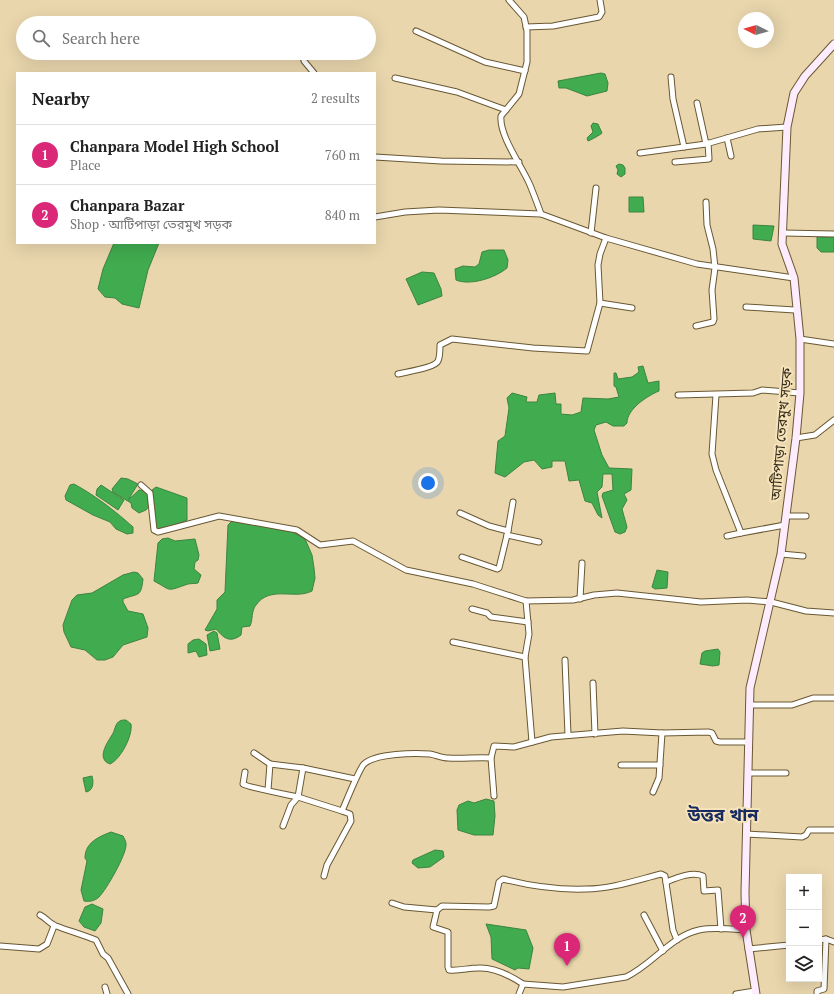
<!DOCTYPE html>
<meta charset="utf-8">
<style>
:root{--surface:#fff;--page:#f6f6f6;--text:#222;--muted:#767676;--line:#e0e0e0;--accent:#db2777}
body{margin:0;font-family:"PT Serif","Noto Sans Bengali",serif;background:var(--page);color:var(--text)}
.controls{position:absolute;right:12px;bottom:12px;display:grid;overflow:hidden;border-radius:0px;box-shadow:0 4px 16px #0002}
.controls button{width:36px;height:36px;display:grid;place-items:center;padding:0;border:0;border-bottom:1px solid var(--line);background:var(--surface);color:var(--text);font:20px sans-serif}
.compass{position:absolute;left:738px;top:12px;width:36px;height:36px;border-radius:50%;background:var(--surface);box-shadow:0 4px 16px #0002;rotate:276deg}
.you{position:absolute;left:428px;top:483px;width:14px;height:14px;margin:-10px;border:3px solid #fff;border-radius:50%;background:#1a73e8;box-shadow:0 0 0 6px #1a73e833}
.badge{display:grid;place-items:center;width:26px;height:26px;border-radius:50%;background:var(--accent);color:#fff;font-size:13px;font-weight:700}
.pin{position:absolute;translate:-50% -33px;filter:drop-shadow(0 1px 2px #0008)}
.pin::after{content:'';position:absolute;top:21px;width:14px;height:12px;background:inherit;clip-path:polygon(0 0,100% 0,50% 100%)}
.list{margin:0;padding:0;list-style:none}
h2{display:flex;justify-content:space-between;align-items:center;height:52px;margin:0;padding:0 16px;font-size:17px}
h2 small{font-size:13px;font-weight:400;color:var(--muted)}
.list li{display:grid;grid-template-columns:26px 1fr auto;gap:12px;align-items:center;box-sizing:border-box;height:60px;padding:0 16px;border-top:1px solid var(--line)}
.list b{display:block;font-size:15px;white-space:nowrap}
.list p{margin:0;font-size:13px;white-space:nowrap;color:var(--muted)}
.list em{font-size:13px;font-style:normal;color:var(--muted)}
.icon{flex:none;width:22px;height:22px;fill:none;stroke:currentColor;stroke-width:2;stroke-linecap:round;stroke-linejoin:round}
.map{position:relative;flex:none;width:834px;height:994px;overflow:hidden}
.search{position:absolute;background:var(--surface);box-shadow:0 4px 16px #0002;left:16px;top:16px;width:360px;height:44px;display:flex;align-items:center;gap:10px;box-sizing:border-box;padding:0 14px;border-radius:22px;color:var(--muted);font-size:15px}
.panel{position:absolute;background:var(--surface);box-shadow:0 4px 16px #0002;left:16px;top:72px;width:360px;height:172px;border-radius:0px}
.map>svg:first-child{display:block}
.water{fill:#40ab4f;stroke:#3c8540}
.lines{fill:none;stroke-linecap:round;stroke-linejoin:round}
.minor-casing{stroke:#695833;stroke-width:7}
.secondary-casing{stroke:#695833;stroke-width:9}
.minor{stroke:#fff;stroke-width:5}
.secondary{stroke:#fdebfe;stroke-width:7}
.labels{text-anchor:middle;stroke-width:4;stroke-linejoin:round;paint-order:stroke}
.street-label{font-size:14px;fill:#342d1d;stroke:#f7e3ba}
.district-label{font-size:18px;font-weight:bold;fill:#172b61;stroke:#f7e3ba}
</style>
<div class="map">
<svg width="834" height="994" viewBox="0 0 834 994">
<rect width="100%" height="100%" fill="#e9d6ad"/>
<g class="water">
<path d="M601 73 605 74 608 83 607 91 587 96 566 88H559L558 81Z"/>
<path d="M593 123 598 124 602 133C600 135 591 140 588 141L587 138 593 132 591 126Z"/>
<path d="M619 164 623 165 625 168V174L621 177 617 174 618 170 616 166Z"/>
<path d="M629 197H643L644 212H629Z"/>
<path d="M753 225 774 226 771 241 753 239Z"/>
<path d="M817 237H834V252H821L817 248Z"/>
<path d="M114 243H159L148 270 139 308 122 304 115 298 105 297 98 289 103 269Z"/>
<path d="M489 250H504L508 260 507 268C495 278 470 286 456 280L455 269 463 266 475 267 479 264 482 252Z"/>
<path d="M422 272 434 273 441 289 442 296 418 305 406 279Z"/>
<path d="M643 366 648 383 659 381V391C647 396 627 409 627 423L624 426H613L606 422 596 425 594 430 602 455 609 468 632 469 631 490 624 494 627 500 622 509 627 527 625 532 620 534 615 532 602 496 603 493 613 490 612 474H603L602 487 597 492 602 518 598 515 592 503 585 501 579 480 569 481 565 461H552V467L542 469 534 460 524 462 505 477 495 473 498 441 505 436 509 408 507 398 512 393 527 397 526 402H537L539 395 555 393 556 404H561V414L572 415 581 412 583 398 608 399 619 397 616 387 614 386V373H616L618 379 632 377 639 372 638 367Z"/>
<path d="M121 478 128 479 138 484 128 500 139 490 147 491 150 505 146 510 139 513 132 508 131 503 113 492 112 489Z"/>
<path d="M74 484C96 496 115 511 133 527V533L127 534 116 529 110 522 93 515 66 500 65 496 70 485Z"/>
<path d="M101 485 124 500 118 510 96 495 97 489Z"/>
<path d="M156 487 187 498V520L165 530 156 529 152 493V490Z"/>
<path d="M233 520 289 530 305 539 312 555 314 568 315 578 312 591C295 600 270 585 256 605 251 611 253 620 250 626L242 627 241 635C229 644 223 637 216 629L208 631 205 630 217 609V600L225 592 228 525Z"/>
<path d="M168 538 175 541 195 539 199 555 198 560 195 562 194 569 201 575 198 583C194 584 189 583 185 585 166 592 171 590 154 581L158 543 162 539Z"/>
<path d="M657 570 668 572 667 588 655 589 652 587Z"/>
<path d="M134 572 138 573 143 579C141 598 138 593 123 599V602L128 611 143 614 148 628 147 637 123 645 113 657 105 660H97L85 650 71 647 64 632 63 625 72 600 77 595 92 593 123 575Z"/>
<path d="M214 631 217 633 220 649 210 651 207 635Z"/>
<path d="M199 639 206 644 207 655 199 657 196 651 188 653V644L193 640Z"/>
<path d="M718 649 720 652 719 665 713 666 700 664 702 653 705 651Z"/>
<path d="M126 720 131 724C133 735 121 759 110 764 96 759 107 743 112 735 115 731 115 723 120 721 121 720 124 720 126 720Z"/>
<path d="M92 776C94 783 93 791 86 792L83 778Z"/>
<path d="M486 799 494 801 495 816 493 835H474L458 830 457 810 459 805 468 801 474 803Z"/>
<path d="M111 832 123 836C124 838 126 841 126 844 127 854 106 890 99 897 95 901 89 902 84 901L81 890 87 861 85 858C85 843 98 837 111 832Z"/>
<path d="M435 850 443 851 444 857 430 867 418 868 412 863 413 860Z"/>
<path d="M92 904 103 909 101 923 95 931 84 927 79 921 85 907Z"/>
<path d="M486 924 526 930 533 948 529 969 518 968 515 970 492 959 491 937Z"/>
</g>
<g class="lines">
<g class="minor-casing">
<g id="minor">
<path d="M509 0 524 17 527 31V62L519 94 501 116C499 136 522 166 530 185 534 195 538 205 541 214"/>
<path d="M526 27 553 26 599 17 602 12 600 0"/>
<path d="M416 31 485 62 525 71"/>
<path d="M304 61 314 73"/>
<path d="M671 77 673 99 684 147"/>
<path d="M395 78 457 92 506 110"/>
<path d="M697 103 706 144"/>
<path d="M727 138 731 156"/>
<path d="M640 153 706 144 758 129 787 127"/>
<path d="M375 157 441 161 519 162"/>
<path d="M675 162 709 159 708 143"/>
<path d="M375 217 405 212 439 210 541 214 606 238 697 264 794 278"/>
<path d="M591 233 596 188"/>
<path d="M783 233 834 234"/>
<path d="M600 303 632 308"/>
<path d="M746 307 795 310"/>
<path d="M696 326 713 322 714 319 712 290 715 268 713 249 707 225 706 202"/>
<path d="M800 339 834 344"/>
<path d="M398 374C406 372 435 368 438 361 440 357 440 350 440 345L452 339 533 348 587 351 600 303 598 265 600 254 606 238"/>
<path d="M678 395 753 393 762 390 800 393"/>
<path d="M716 395 712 454 716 470 741 533 785 525"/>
<path d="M796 438 815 435 834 420"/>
<path d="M141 485 150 493 154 530 158 532 219 516 297 530 320 545 353 541 406 570 473 584 526 601 573 600 594 595 617 593 701 602 747 600 771 602 806 611 834 613"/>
<path d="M460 513 489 526 508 531 507 535"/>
<path d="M787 516H806"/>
<path d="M508 531 513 502"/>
<path d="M727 536 741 533"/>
<path d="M781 554 803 556"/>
<path d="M462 557 497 569 499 568 507 535 539 542"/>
<path d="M580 599 582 563"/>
<path d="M526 601 529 634 525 657 532 742"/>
<path d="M472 609 487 613 491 617 528 622"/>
<path d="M453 642 525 657"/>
<path d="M565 660 568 735"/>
<path d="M593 683 595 734"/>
<path d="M750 705H792L813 698H834"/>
<path d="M254 753 270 764"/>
<path d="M491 758 494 796"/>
<path d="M621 765H660"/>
<path d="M245 772 243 784C246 787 289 795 298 797L303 768 355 779"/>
<path d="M749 773H786"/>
<path d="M268 790 270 764 303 768"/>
<path d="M653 792 659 778 662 733"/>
<path d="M283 826 291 805 298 797 342 811C346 802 359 769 364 764 376 753 415 753 430 754 436 755 442 758 448 758 463 759 477 757 491 758L494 746 514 747 551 737 623 731 662 733 708 732 712 733 716 741 720 742H749"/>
<path d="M746 834 802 837 806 835 809 830H834"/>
<path d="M324 876 327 865 351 821 350 814 342 811"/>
<path d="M666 882C676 878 692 871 703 876L704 891 718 890 721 929"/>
<path d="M392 903 404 907 437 910 442 906 489 907 494 906 499 882 503 879C530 886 557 890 586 889 611 889 637 880 661 874L665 876 673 930 677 940"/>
<path d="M437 910 433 927 448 932V967L449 970C460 971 468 968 478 968 493 967 511 976 523 984"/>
<path d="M40 915C46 918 50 924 56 926 70 931 83 935 96 940L103 954 108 958 128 994"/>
<path d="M644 915 663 951"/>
<path d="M819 940 826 939 834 942"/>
<path d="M0 946 39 949 47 944 54 926"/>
<path d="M748 949 789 945"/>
<path d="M105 987 107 994"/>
<path d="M519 994 523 984 563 987 626 977C652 965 671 936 699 930 714 927 731 929 746 930"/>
<path d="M736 994 755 991"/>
<path d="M817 994V991L824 989 826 939"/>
</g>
</g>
<g class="secondary-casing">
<path id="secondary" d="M756 994 746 930 745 893 750 688 781 554 796 438 800 393V339L794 278 782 244 787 127 794 93 805 76 834 44"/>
</g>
<use href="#minor" class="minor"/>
<use href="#secondary" class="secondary"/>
</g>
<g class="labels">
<g class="street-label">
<text transform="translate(781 434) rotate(-85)" y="5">আটিপাড়া তেরমুখ সড়ক</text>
</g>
<g class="district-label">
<text x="723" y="821">উত্তর খান</text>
</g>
</g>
</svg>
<div class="controls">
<button>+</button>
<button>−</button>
<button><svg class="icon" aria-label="layers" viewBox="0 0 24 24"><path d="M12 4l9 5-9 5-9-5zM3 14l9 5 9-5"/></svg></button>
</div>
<svg class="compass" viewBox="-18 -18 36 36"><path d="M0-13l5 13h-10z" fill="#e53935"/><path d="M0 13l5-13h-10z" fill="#767676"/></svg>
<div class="you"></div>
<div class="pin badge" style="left:567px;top:966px">1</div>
<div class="pin badge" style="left:743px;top:938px">2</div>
<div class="search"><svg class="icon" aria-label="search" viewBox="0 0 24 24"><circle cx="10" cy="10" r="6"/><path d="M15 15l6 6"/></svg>Search here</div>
<section class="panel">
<h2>Nearby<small>2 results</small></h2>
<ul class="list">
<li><span class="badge">1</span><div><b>Chanpara Model High School</b><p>Place</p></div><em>760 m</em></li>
<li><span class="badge">2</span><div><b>Chanpara Bazar</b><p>Shop · আটিপাড়া তেরমুখ সড়ক</p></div><em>840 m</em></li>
</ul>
</section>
</div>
